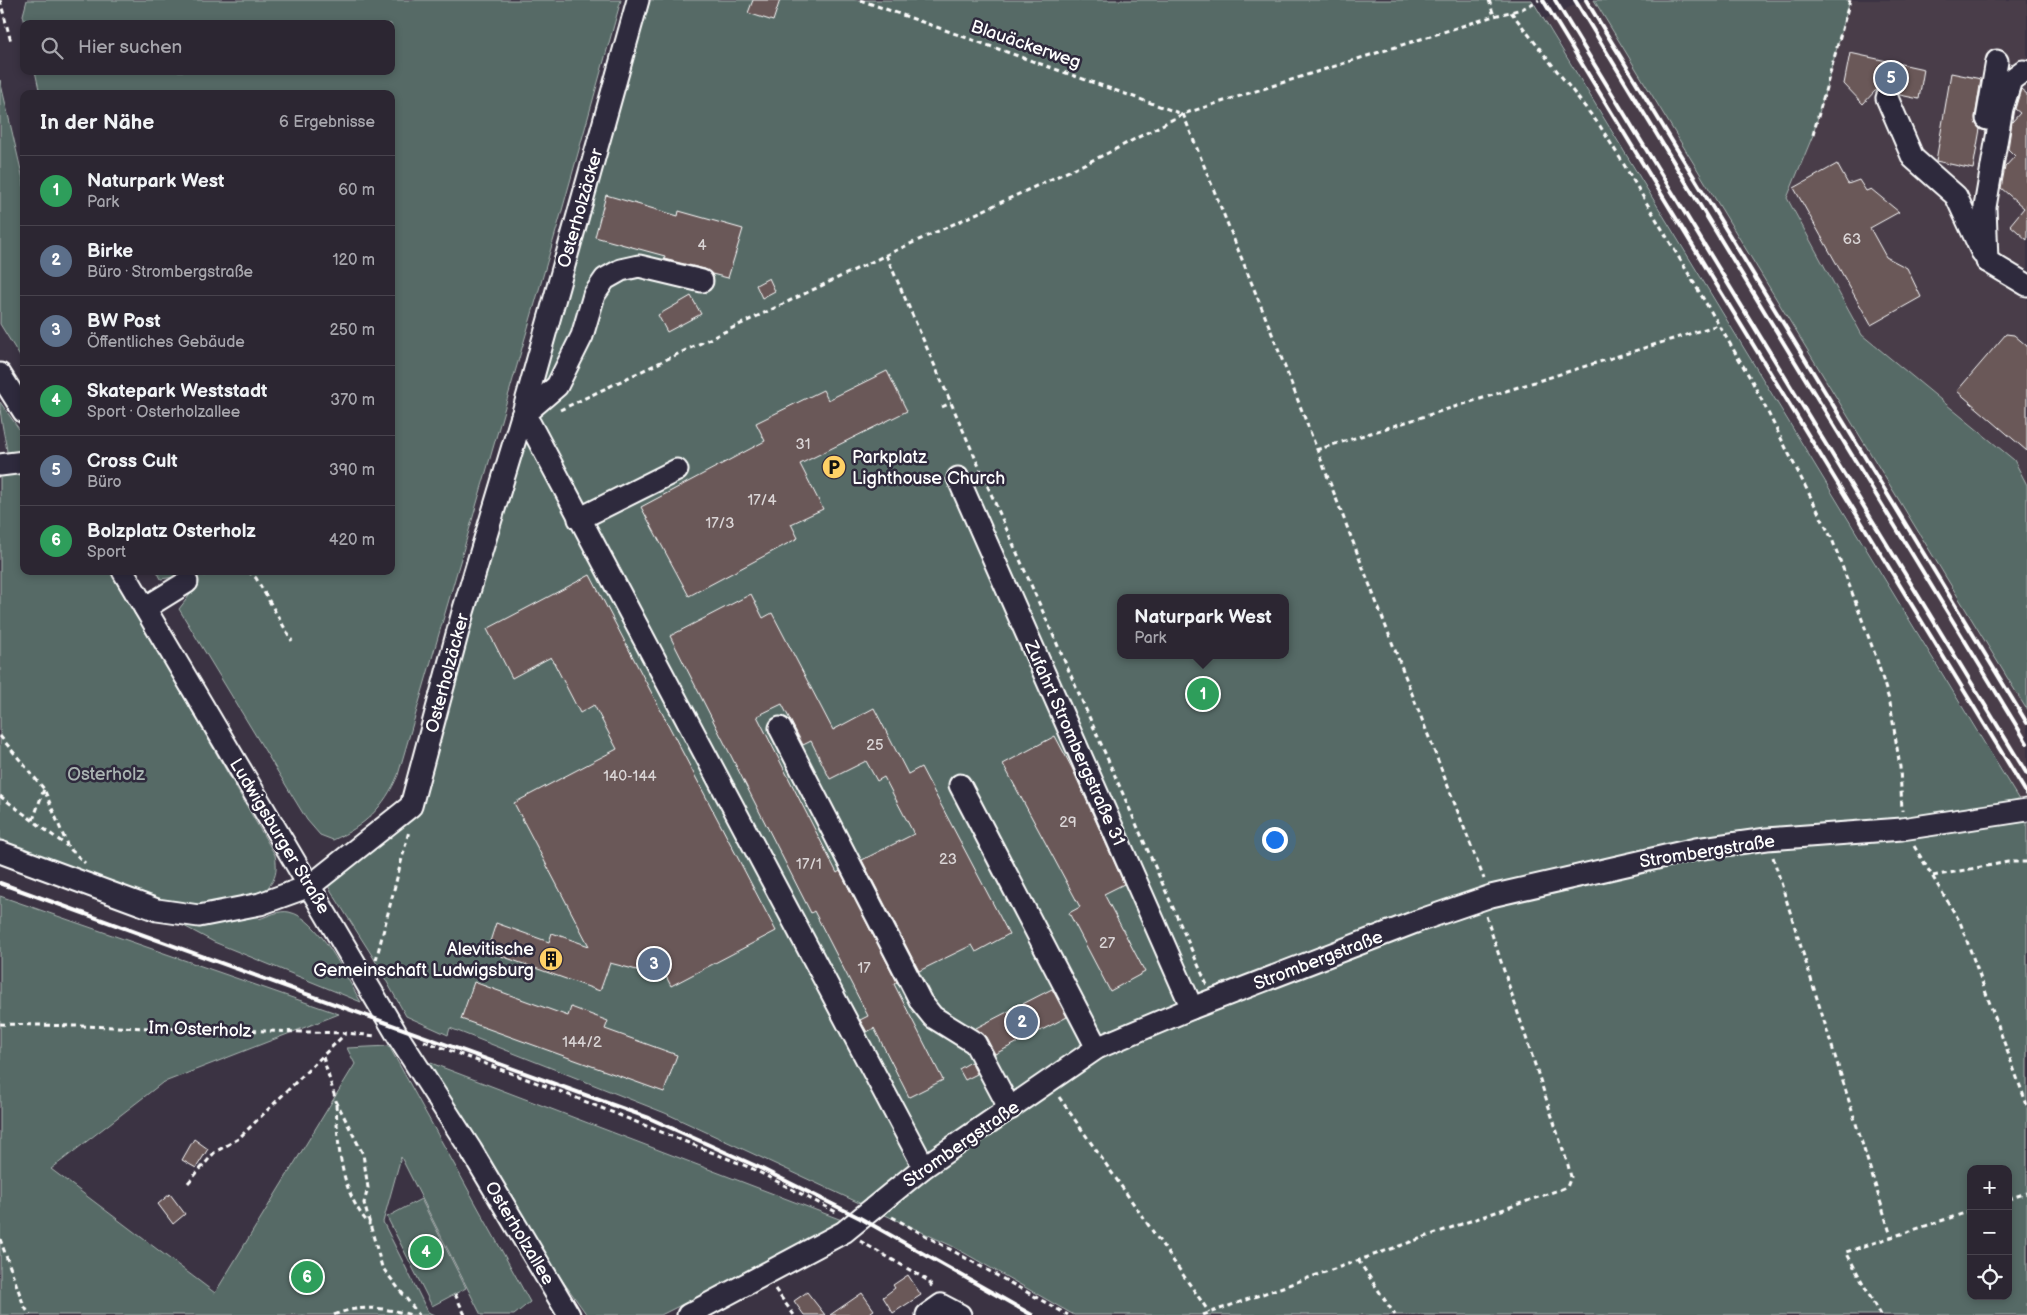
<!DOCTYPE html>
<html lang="de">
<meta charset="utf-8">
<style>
:root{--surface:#2c2632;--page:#342e3a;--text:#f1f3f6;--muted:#a6a5ac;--line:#48434d;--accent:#8abfa5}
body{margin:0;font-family:"Balsamiq Sans",sans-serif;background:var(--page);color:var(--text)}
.controls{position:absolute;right:15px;bottom:15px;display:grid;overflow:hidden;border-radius:10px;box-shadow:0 2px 8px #0003}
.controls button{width:45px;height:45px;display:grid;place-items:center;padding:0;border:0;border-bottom:1px solid var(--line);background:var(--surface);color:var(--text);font:25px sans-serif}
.you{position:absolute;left:1274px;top:839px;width:18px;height:18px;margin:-12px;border:4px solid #fff;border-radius:50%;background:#1a73e8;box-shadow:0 0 0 8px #1a73e833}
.badge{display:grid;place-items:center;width:32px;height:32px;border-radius:50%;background:var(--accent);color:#fff;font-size:16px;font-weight:700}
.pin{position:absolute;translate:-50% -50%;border:2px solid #fff;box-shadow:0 1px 5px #0006}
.popup{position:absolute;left:1117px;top:594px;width:172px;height:65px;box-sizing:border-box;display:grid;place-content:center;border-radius:10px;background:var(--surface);filter:drop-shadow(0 1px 4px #0005);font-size:16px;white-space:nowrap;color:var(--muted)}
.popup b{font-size:19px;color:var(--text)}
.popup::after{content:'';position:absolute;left:50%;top:100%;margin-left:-10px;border:10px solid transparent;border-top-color:var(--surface)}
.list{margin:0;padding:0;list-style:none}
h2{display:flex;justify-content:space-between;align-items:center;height:65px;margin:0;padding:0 20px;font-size:21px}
h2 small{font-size:16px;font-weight:400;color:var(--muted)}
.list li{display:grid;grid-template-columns:32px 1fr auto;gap:15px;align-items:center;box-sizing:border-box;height:70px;padding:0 20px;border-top:1px solid var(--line)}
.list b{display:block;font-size:19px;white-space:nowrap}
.list p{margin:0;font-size:16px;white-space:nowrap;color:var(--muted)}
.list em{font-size:16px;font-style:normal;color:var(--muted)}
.icon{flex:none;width:28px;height:28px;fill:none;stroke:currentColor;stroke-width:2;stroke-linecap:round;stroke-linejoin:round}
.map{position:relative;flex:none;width:2027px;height:1315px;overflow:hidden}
.search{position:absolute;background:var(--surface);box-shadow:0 2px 8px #0003;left:20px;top:20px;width:375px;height:55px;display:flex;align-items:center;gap:12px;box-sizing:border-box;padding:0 18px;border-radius:10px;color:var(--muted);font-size:19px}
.panel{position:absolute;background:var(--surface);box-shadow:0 2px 8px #0003;left:20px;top:90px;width:375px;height:485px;border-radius:10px}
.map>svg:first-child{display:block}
.built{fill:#493e4a}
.green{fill:#566b66;stroke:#aab5b2;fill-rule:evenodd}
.building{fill:#6b5859;stroke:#fff}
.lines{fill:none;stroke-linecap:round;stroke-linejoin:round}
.minor-casing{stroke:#fff;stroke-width:25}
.path{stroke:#fff;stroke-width:3;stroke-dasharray:5 4;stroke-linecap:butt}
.minor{stroke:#2f2a3d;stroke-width:21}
.rail{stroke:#fff;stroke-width:4}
.labels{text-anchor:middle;stroke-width:5;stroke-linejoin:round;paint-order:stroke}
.number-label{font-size:15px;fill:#dad5d6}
.street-label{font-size:18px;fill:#fff;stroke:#2f2a3d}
.poi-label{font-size:18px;fill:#fff;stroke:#2f2a3d;text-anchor:start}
.park-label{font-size:18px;fill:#aab5b2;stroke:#2f2a3d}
</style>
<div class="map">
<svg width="2027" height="1315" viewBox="0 0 2027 1315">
<rect width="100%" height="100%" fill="#3b3343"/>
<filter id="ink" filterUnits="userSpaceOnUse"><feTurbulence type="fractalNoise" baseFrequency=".02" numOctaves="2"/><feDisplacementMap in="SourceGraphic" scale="10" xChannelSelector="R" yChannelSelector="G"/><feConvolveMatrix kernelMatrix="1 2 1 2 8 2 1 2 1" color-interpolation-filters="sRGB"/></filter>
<g filter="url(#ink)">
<g class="built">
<path d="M1585 0H1594L2027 710V814L1996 760 1545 19Z"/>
<path d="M1850 0H2027V485L2014 460 1862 335 1787 198 1813 135Z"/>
</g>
<g class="green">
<path d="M27 0H621L561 214 398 775C384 807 365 826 333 840L320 835 307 820 179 609 192 592 181 576 161 579 157 571H391V94H40L35 71H391V24H25L23 15Z"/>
<path d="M650 0H1532L2027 813V1315H1074L952 1246 665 1113 450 1028 448 1035 406 1016 373 957 326 883 418 815 598 173ZM1120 598H1286V655H1120ZM1971 1169H2008V1296H1971Z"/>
<path d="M1594 0H1850L1813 135 1787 198 1862 335 2014 460 2027 485V710Z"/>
<path d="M0 80 24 183V363L0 324Z"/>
<path d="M0 402 24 436V458L8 459C6 439 0 422 0 402Z"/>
<path d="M24 467V571H111L275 855C280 881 269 888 249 902L259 919C268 916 279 910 289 912 320 918 345 976 361 1002L214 942 131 898 0 848V470Z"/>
<path d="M0 896 339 1014 162 1083 51 1169 215 1293 355 1064 347 1048 389 1046 530 1302 514 1315H481L401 1157 383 1222 428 1312 434 1315H0Z"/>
<path d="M410 1055 847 1222 661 1315H587L485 1172Z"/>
<path d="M421 1199 466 1288 432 1306 387 1217Z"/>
</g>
<g class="building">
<path d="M753 0H780L773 21 748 13Z"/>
<path d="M1850 53 1924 69 1919 99 1900 95 1895 88 1888 86 1875 91 1863 104 1844 84Z"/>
<path d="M1951 73 1981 79 1975 117 1976 124 1980 129 1973 169 1936 161Z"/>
<path d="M2021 89 2027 94V240L2010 225 2024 208 2001 188 2005 167 2015 156 2008 149 2012 122 2020 113 2015 109Z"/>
<path d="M1837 164 1848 184 1859 180 1866 191 1871 189 1899 212 1870 228 1886 257 1907 268 1921 297 1871 325 1794 188Z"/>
<path d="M606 195 678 216 679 211 743 229 728 278 712 274 705 269 664 259 665 256 595 237Z"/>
<path d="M769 278 775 291 762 298 756 285Z"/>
<path d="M691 296 701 314 667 332 658 315Z"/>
<path d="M2006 334 2014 335 2027 346V451L1957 391Z"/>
<path d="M887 371 907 411 800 464 823 509 791 524 798 538 689 596 641 507 765 441 756 423 823 390 828 400Z"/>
<path d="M590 575 776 931 671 986 657 959 637 970 610 963 600 991 487 951 496 923 549 942 552 933 589 946 514 803 617 749 594 705 580 713 551 657 512 678 487 629Z"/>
<path d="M751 594 763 618 772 613 833 730 874 708 908 774 921 767 1009 934 976 952 972 945 919 971 862 860 914 834 884 777 877 781 866 761 830 779 811 741 803 745 782 704 757 716 837 873 840 871 897 982 894 984 943 1080 909 1097 874 1028 867 1032 860 1020 868 1016 814 911 811 913 670 636Z"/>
<path d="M1055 736 1072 768 1124 884 1104 894 1145 972 1110 991 1069 913 1080 907 1003 764Z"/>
<path d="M474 982 568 1016 571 1007 608 1021 605 1029 677 1055 664 1092 461 1019Z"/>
<path d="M1052 989 1067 1017 995 1054 986 1037 976 1028Z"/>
<path d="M971 1062 977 1074 965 1080 959 1069Z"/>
<path d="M194 1139 208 1149 196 1168 182 1160Z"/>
<path d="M170 1194 185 1214 173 1224 158 1204Z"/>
<path d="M908 1275 921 1295 893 1313 883 1297 895 1288 893 1285Z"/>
<path d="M807 1292 825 1315H804L794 1301Z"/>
<path d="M862 1293 874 1310 866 1315H830Z"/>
</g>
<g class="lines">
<g class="minor-casing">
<g id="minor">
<path d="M1887 98 1913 158 1956 196 1982 252"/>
<path d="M1987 119 1997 61"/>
<path d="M1987 261 1985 207 2002 108 2011 80 2023 71 2027 72"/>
<path d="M1987 261 2027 285"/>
<path d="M0 374 24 412"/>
<path d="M522 416 530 424 924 1167"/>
<path d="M522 416 557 386 582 336 594 295 605 279 621 270 639 266 702 281"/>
<path d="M0 465 24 462"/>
<path d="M958 478 1192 1008"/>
<path d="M579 519 677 470"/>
<path d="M123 571 399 1038 471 1150 569 1315"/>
<path d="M145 608 187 582"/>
<path d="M780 728 921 1002 933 1017 975 1043 1010 1109"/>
<path d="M960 785 1097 1048"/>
<path d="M0 852 157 910 199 916 260 904 310 886 411 806 463 612 522 416 638 0"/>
<path d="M688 1315 844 1232 924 1167 1097 1048 1192 1008 1418 921 1491 896 1696 849 1767 839 1902 829 2027 810"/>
<path d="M927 1315 941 1305 960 1315"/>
</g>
</g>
<g class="path">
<path d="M0 0 11 42"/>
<path d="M860 0 1182 114"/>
<path d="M1489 0 1494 16"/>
<path d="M1511 12 1600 126 1623 163 1752 381 1832 539 1876 657 1890 703 1900 767 1902 811"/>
<path d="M1183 114 1269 326 1484 879"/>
<path d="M1813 135 1850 0"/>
<path d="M886 255 1207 985"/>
<path d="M942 407 951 403"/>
<path d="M560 410 886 255 1106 154 1183 114 1494 16 1522 9 1539 0"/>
<path d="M1316 450 1718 325"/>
<path d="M248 571 256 578 292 641"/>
<path d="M204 575 212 571"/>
<path d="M0 736 44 789 68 847 85 863"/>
<path d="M0 796 67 846"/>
<path d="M33 820 44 789"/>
<path d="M1914 846 1960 922 2027 1105"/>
<path d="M1773 857 1891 1236"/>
<path d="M1933 876 2008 862H2027"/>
<path d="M376 960 409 831"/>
<path d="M0 1024 345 1033 377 1036"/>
<path d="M424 1041 559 1091 751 1168 838 1213"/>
<path d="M323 1057 336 1101 363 1154 368 1188 364 1203 382 1267 419 1315"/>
<path d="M1059 1097 1209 1312"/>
<path d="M336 1104C338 1148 340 1192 370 1225"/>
<path d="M188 1183 215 1152 238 1139 345 1034"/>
<path d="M2008 1199 2027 1193"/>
<path d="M892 1217 1068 1315"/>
<path d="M0 1239 24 1306 30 1315"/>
<path d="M860 1241 929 1281 933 1289"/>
<path d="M1358 1260 1395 1315"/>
<path d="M775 1289 794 1315"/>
<path d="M455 1294 465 1315"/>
<path d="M334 1315C360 1304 385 1308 412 1315"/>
<path d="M1203 1315 1567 1187 1571 1177 1568 1165 1486 916"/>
<path d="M1880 1315 1846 1252 1971 1211"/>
</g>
<use href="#minor" class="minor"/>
<g class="rail">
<path d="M1543 0 2027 794"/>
<path d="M1555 0 2027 774"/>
<path d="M1575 0 2027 743"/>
<path d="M1586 0 2027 723"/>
<path d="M0 883 649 1118 756 1166 860 1218 1032 1315"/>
</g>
</g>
</g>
<defs>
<g id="parking-disc" transform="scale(1.25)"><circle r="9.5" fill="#ffd166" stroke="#2f2a3d"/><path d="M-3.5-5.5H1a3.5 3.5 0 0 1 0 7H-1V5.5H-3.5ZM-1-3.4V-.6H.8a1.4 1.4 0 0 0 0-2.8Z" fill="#111"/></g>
<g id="building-disc" transform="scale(1.25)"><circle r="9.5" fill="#ffd166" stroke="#2f2a3d"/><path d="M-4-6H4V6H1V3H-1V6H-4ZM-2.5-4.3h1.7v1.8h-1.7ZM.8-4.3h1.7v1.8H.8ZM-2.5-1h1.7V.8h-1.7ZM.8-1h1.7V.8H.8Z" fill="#111"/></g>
</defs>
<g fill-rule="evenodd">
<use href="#parking-disc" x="834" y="467"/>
<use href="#building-disc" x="551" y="959"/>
</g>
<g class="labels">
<g class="number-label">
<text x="1852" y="244">63</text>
<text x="702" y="250">4</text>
<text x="803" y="449">31</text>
<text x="762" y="505">17/4</text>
<text x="720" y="528">17/3</text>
<text x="875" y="750">25</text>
<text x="630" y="781">140-144</text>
<text x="1068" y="827">29</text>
<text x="948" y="864">23</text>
<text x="809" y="869">17/1</text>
<text x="1107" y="948">27</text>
<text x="864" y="973">17</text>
<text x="582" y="1047">144/2</text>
</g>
<g class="street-label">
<text transform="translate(1026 44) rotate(19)" y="6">Blauäckerweg</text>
<text transform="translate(580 208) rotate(-74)" y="6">Osterholzäcker</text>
<text transform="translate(447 673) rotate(-75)" y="6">Osterholzäcker</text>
<text transform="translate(1075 743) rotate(66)" y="6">Zufahrt Strombergstraße 31</text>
<text transform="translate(280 836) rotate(59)" y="6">Ludwigsburger Straße</text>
<text transform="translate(1707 851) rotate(-9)" y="6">Strombergstraße</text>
<text transform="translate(1318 960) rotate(-21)" y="6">Strombergstraße</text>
<text transform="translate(200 1029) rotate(2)" y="6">Im Osterholz</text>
<text transform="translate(961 1144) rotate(-35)" y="6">Strombergstraße</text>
<text transform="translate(520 1233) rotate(59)" y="6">Osterholzallee</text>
</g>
<g class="poi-label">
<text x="852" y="463">Parkplatz<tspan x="852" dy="21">Lighthouse Church</tspan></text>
<text x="534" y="955" text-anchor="end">Alevitische<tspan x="534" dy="21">Gemeinschaft Ludwigsburg</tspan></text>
</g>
<g class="park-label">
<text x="106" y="780">Osterholz</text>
</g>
</g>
</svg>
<div class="controls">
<button>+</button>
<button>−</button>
<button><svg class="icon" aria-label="locate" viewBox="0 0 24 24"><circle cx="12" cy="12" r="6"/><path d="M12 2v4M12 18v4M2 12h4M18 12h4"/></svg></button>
</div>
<div class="you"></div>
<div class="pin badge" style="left:1203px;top:694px;background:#2e9e5b">1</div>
<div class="popup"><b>Naturpark West</b>Park</div>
<div class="pin badge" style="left:1022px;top:1022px;background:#5c6f8a">2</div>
<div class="pin badge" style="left:654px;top:964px;background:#5c6f8a">3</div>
<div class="pin badge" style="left:426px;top:1252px;background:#2e9e5b">4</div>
<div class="pin badge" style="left:1891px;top:78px;background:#5c6f8a">5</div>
<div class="pin badge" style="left:307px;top:1277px;background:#2e9e5b">6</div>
<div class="search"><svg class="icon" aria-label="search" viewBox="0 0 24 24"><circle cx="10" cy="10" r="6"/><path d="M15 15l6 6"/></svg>Hier suchen</div>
<section class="panel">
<h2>In der Nähe<small>6 Ergebnisse</small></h2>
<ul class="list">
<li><span class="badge" style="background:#2e9e5b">1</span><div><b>Naturpark West</b><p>Park</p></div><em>60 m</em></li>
<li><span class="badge" style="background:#5c6f8a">2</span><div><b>Birke</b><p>Büro · Strombergstraße</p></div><em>120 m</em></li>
<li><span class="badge" style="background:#5c6f8a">3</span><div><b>BW Post</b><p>Öffentliches Gebäude</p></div><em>250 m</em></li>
<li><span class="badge" style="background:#2e9e5b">4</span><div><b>Skatepark Weststadt</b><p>Sport · Osterholzallee</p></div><em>370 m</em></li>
<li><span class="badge" style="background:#5c6f8a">5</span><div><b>Cross Cult</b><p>Büro</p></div><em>390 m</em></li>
<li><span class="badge" style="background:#2e9e5b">6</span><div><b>Bolzplatz Osterholz</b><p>Sport</p></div><em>420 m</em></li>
</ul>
</section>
</div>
